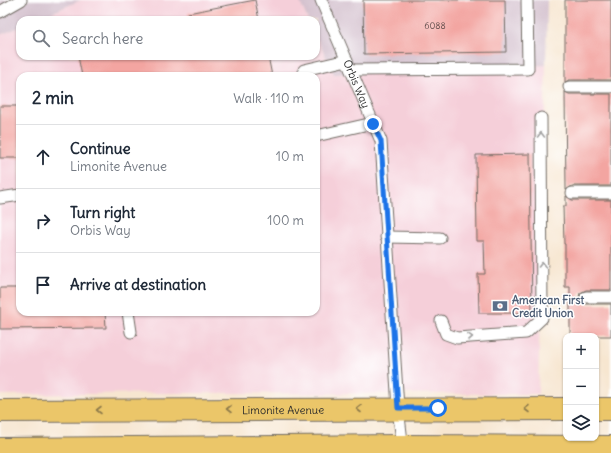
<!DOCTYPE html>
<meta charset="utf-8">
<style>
:root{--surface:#fff;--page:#f6f6f7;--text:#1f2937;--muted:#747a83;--line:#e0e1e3}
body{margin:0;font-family:Delius,sans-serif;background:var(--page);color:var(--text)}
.controls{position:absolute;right:12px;bottom:12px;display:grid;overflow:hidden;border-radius:8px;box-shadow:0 1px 3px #0004}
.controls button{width:36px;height:36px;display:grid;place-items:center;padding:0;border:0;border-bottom:1px solid var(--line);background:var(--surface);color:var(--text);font:20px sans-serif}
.stop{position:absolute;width:12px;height:12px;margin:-9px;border:3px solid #1a73e8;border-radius:50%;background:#fff}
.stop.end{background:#1a73e8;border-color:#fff;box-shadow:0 1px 4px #0008}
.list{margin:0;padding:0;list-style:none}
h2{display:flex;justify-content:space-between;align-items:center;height:52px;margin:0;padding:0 16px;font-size:17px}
h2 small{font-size:13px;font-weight:400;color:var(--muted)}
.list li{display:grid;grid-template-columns:26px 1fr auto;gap:12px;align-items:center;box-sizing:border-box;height:64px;padding:0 16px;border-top:1px solid var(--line)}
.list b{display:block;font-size:15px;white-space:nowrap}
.list p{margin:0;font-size:13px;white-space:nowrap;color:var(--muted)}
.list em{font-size:13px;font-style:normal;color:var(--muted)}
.icon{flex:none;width:22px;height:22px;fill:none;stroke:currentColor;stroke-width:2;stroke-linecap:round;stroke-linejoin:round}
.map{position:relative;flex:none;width:611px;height:453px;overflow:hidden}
.search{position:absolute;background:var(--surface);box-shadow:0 1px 3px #0004;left:16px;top:16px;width:304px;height:44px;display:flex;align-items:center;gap:10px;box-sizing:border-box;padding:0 14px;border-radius:12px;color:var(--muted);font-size:15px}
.panel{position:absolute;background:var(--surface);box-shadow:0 1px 3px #0004;left:16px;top:72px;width:304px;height:244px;border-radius:12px}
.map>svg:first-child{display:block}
.built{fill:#f5cfd9;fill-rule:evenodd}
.industrial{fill:#d1bdcb}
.building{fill:#f3a5a1}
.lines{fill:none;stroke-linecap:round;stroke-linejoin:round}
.service-casing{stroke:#726c65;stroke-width:13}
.primary-casing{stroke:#726c65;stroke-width:24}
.service{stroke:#fff;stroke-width:11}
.primary{stroke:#ebc669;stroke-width:22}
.oneway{stroke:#a0a0a0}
.oneway2{stroke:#8b784a}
.route{stroke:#1a73e8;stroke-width:5}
.labels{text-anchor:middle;stroke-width:3;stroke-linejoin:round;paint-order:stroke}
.number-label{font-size:9px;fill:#5d4a48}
.street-label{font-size:11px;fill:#2b2b2b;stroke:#fff}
.service-label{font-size:11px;font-weight:bold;fill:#4e5e75;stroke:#fff;text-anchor:start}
</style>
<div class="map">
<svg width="611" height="453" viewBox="0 0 611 453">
<rect width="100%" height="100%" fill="#fff"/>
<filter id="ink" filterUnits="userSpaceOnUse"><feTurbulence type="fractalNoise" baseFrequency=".025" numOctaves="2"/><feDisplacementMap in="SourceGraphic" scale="8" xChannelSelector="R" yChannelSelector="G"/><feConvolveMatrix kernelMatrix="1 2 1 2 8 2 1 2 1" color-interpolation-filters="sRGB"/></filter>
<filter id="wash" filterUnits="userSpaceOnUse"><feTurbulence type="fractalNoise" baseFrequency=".012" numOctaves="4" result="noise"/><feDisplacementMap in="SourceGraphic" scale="16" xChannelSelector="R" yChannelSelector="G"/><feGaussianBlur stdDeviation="0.9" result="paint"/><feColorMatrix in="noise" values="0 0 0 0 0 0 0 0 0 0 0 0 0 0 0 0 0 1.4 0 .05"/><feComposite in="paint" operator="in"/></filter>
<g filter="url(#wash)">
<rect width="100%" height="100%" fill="#f7e6d0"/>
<g class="built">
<path d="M81 0H299L308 20H35Z"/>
<path d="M20 27V56H316V36L334 74 546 65 538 394 171 393 0 395V35ZM20 76H316V312H20Z"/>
</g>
<g class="industrial">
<path d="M0 0H81L35 20H20V27L0 35Z"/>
<path d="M299 0H547L546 65 334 74 316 36V20H308Z"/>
</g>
<g id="blocks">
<g class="building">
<path d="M255 0 259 20H189L188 13Z"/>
<path d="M363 0H505L506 52 364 54Z"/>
<path d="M565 0H611V80H569L565 82Z"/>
<path d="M78 56H268L272 76H82Z"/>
<path d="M565 92 569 94H611V186H572L566 190Z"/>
<rect x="0" y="106" width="20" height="52"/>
<path d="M530 154 532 313H479L478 274H485L484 241H477L476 155Z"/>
<path d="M566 196 572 200H611V290H586L580 293 579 297 580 301 586 304H611V336H570V287H565V244H564L563 206H566Z"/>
<path d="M0 288H20V312H105L106 328 0 329Z"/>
</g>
</g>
</g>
<g filter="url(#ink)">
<use href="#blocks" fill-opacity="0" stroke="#726c65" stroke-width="1"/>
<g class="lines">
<g class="service-casing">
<g id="service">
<path id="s1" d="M321 0 381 141 398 408 403 450"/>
<path d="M0 12 21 0"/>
<path d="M304 70 347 60"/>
<path d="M351 70 528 69 527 0"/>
<path d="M569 87H611"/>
<path d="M316 136 373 123"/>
<path d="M572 193H611"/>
<path d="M0 198 20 195"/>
<path d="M386 237 440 238"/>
<path d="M586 297H611"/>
<path d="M128 312 131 332"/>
<path d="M441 321 446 334 457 338 526 333 542 318 541 118"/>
</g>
</g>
<g class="primary-casing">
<g id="primary">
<path d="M596 409H611"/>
<path id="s2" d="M0 411 566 409"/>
<path d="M0 449 402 446 611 447"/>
</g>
</g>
<use href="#service" class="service"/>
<use href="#primary" class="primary"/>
</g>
<defs><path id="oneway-chevron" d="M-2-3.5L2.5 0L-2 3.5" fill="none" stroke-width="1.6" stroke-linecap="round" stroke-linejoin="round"/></defs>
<g class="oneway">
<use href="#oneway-chevron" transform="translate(541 135) rotate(-90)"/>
<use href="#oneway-chevron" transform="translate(542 265) rotate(-90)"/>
<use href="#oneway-chevron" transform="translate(470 337) rotate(-4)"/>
</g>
<g class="oneway2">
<use href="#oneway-chevron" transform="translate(229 409) rotate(180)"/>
<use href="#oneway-chevron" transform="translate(359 409) rotate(180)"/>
<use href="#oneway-chevron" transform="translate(527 409) rotate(-180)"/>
<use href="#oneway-chevron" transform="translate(99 410) rotate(180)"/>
</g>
</g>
<g class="lines" filter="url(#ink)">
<path class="route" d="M373 124 381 141 398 408H438"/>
</g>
<defs>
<g id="bank-bare" transform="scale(1.2)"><path d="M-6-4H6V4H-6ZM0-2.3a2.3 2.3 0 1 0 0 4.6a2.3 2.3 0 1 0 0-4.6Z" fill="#5c6f8a" stroke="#fff" stroke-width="2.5" paint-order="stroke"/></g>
</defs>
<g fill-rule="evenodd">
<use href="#bank-bare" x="500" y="306"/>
</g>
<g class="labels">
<g class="number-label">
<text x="435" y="29">6088</text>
</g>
<g class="street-label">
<text dy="4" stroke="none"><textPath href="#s1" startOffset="91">Orbis Way</textPath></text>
<text dy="4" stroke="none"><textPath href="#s2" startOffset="283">Limonite Avenue</textPath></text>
</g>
<g class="service-label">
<text x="512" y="304">American First<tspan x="512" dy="13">Credit Union</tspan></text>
</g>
</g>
</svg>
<div class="controls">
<button>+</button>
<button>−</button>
<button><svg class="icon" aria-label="layers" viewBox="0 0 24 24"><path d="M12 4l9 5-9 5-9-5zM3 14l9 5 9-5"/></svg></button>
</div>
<div class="stop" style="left:438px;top:408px"></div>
<div class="stop end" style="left:373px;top:124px"></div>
<div class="search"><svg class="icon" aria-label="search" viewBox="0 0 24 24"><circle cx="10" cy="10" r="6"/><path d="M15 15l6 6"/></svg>Search here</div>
<section class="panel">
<h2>2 min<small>Walk · 110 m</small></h2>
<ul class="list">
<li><svg class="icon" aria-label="ahead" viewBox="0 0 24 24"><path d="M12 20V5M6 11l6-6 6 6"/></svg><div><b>Continue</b><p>Limonite Avenue</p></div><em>10 m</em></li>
<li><svg class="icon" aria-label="right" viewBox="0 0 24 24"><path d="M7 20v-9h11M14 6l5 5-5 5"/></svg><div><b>Turn right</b><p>Orbis Way</p></div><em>100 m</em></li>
<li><svg class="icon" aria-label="arrive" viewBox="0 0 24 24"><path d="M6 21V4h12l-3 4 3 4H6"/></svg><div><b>Arrive at destination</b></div></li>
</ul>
</section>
</div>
